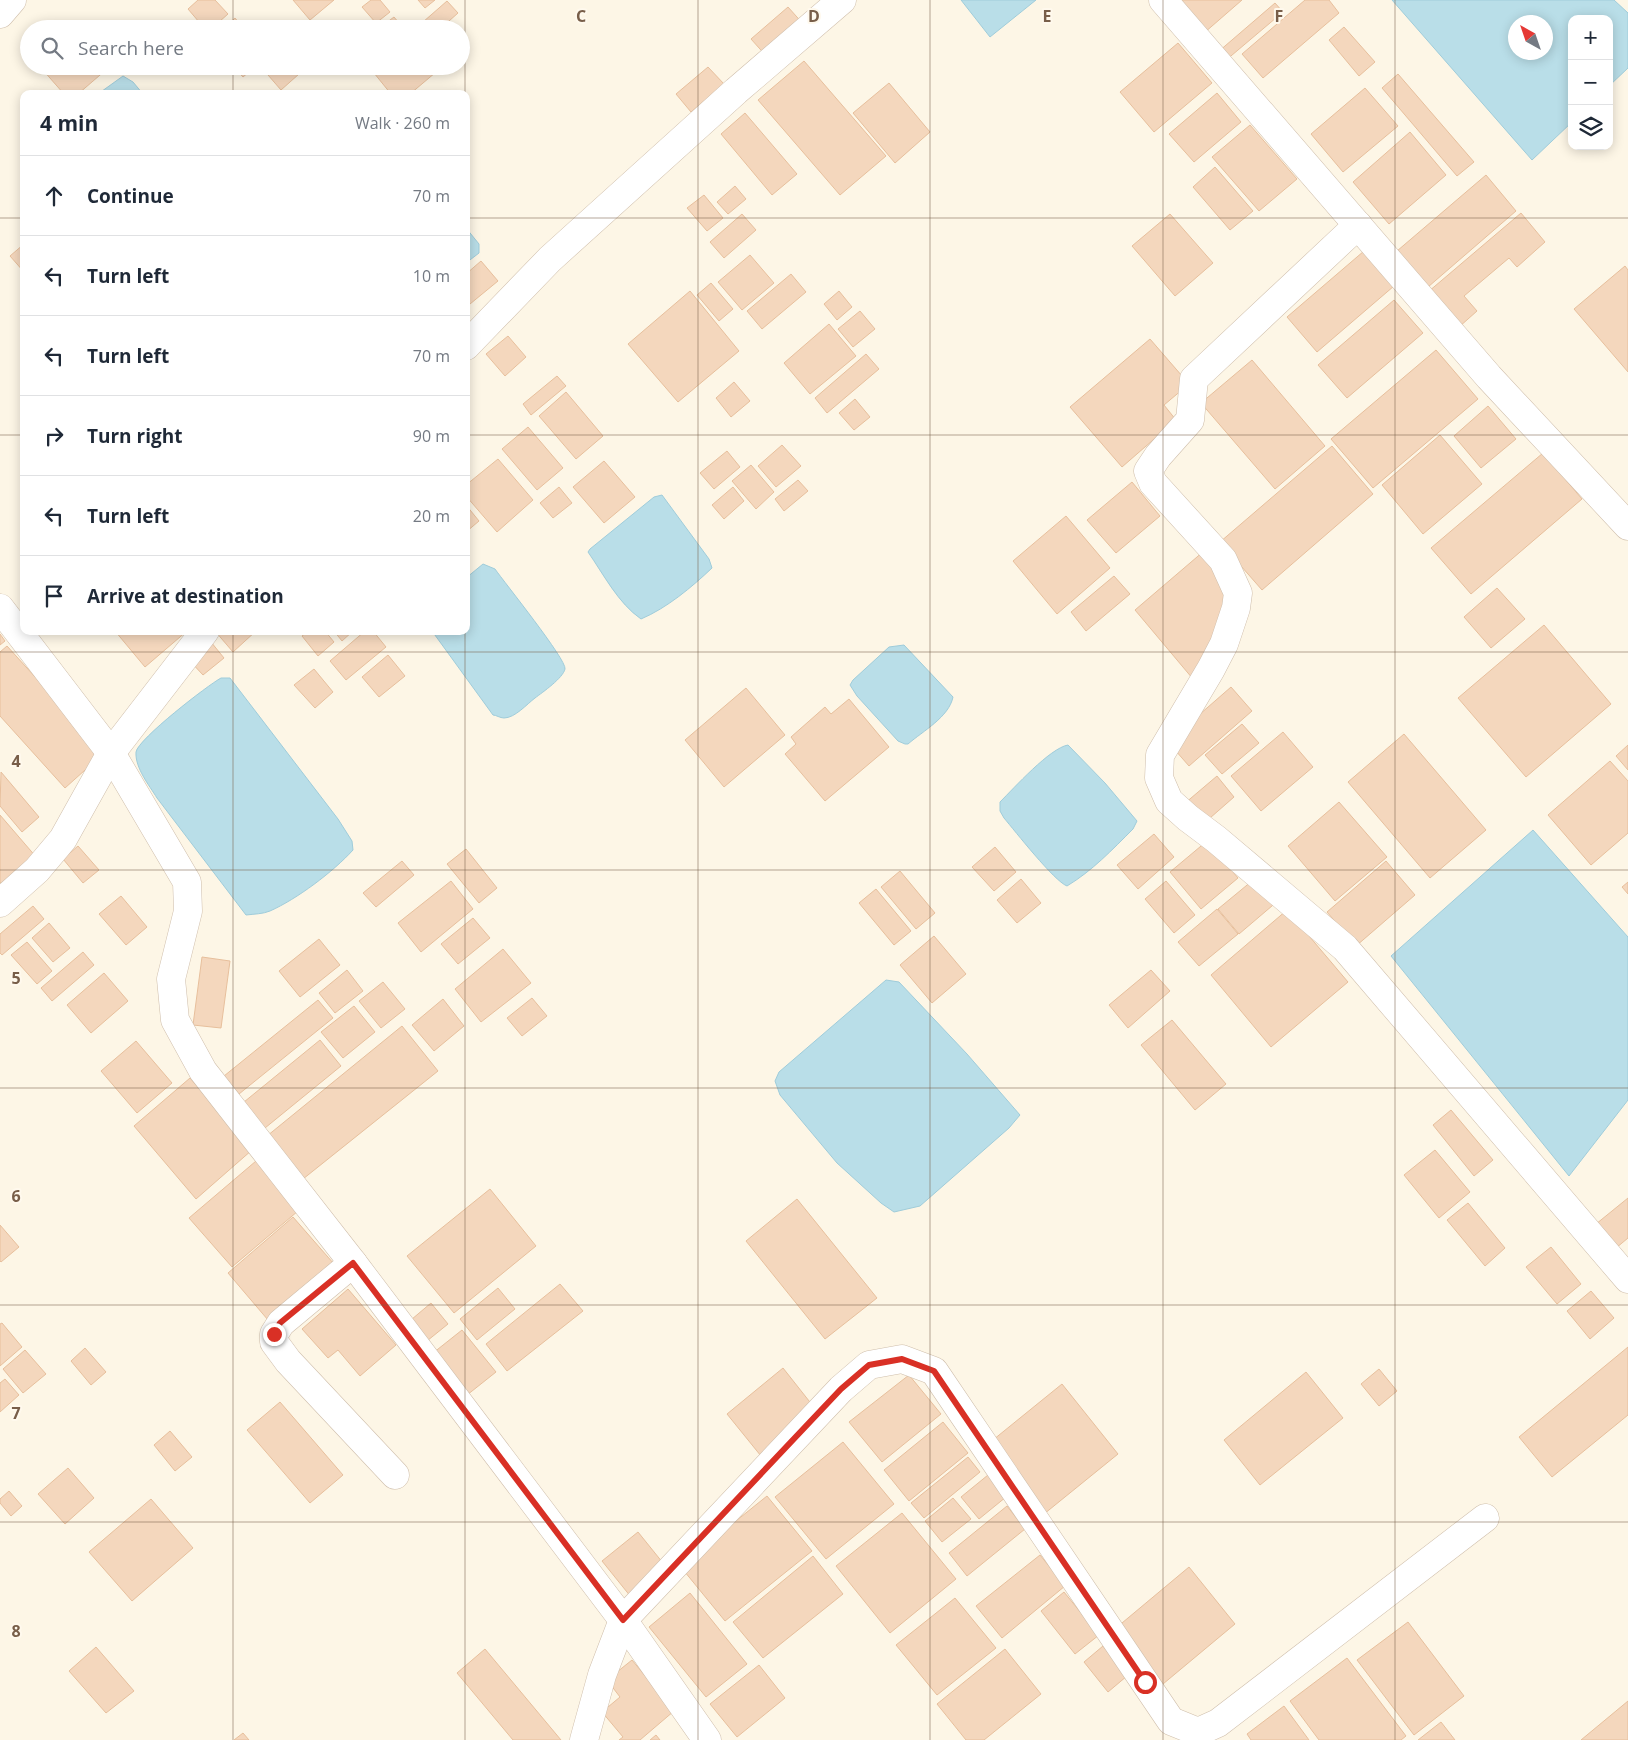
<!DOCTYPE html>
<meta charset="utf-8">
<style>
:root{--surface:#fff;--page:#f6f6f7;--text:#1f2937;--muted:#747a83;--line:#e0e1e3}
body{margin:0;font-family:"Open Sans",sans-serif;background:var(--page);color:var(--text)}
.controls{position:absolute;right:15px;top:15px;display:grid;overflow:hidden;border-radius:10px;box-shadow:0 2px 12px #0003}
.controls button{width:45px;height:45px;display:grid;place-items:center;padding:0;border:0;border-bottom:1px solid var(--line);background:var(--surface);color:var(--text);font:25px sans-serif}
.compass{position:absolute;left:1508px;top:15px;width:45px;height:45px;border-radius:50%;background:var(--surface);box-shadow:0 2px 12px #0003;rotate:320deg}
.stop{position:absolute;width:15px;height:15px;margin:-11px;border:4px solid #d93025;border-radius:50%;background:#fff}
.stop.end{background:#d93025;border-color:#fff;box-shadow:0 1px 5px #0008}
.list{margin:0;padding:0;list-style:none}
h2{display:flex;justify-content:space-between;align-items:center;height:65px;margin:0;padding:0 20px;font-size:21px}
h2 small{font-size:16px;font-weight:400;color:var(--muted)}
.list li{display:grid;grid-template-columns:32px 1fr auto;gap:15px;align-items:center;box-sizing:border-box;height:80px;padding:0 20px;border-top:1px solid var(--line)}
.list b{display:block;font-size:19px;white-space:nowrap}
.list em{font-size:16px;font-style:normal;color:var(--muted)}
.icon{flex:none;width:28px;height:28px;fill:none;stroke:currentColor;stroke-width:2;stroke-linecap:round;stroke-linejoin:round}
.map{position:relative;flex:none;width:1628px;height:1740px;overflow:hidden}
.search{position:absolute;background:var(--surface);box-shadow:0 2px 12px #0003;left:20px;top:20px;width:450px;height:55px;display:flex;align-items:center;gap:12px;box-sizing:border-box;padding:0 18px;border-radius:28px;color:var(--muted);font-size:19px}
.panel{position:absolute;background:var(--surface);box-shadow:0 2px 12px #0003;left:20px;top:90px;width:450px;height:545px;border-radius:10px}
.map>svg:first-child{display:block}
.water{fill:#b9dee8;stroke:#9fccda;fill-rule:evenodd}
.building{fill:#f4d7bd;stroke:#e7bf9c}
.lines{fill:none;stroke-linecap:round;stroke-linejoin:round}
.street-casing{stroke:#cfbeab;stroke-width:29}
.street{stroke:#fff;stroke-width:28}
.route{stroke:#d93025;stroke-width:6}
.grid{fill:none;stroke:#785e49;stroke-width:1;stroke-opacity:0.55}
.grid-label{font-size:16px;text-anchor:middle;font-weight:bold;fill:#785e49;stroke:#fff9ed;stroke-width:4;stroke-linejoin:round;paint-order:stroke}
</style>
<div class="map">
<svg width="1628" height="1740" viewBox="0 0 1628 1740">
<rect width="100%" height="100%" fill="#fdf6e6"/>
<g class="water">
<path d="M961 0H1036L990 37Z"/>
<path d="M1392 0H1614L1628 13V68L1609 86V19H1572V122L1532 160ZM1516 22H1546V52H1516Z"/>
<path d="M123 76 133 82 143 94H98Z"/>
<path d="M466 228 479 244V253L466 263Z"/>
<path d="M662 495 709 559 712 568C692 587 667 608 641 619 618 603 604 575 588 552L590 549 654 497Z"/>
<path d="M483 564 495 569C504 582 567 660 565 669 563 678 543 692 535 698 527 704 515 718 504 718 500 718 496 715 493 715L432 631H466V578Z"/>
<path d="M904 645 953 697C949 717 923 731 908 744H905L898 741 857 696 850 685 853 680 889 647Z"/>
<path d="M221 678H230L338 819 352 841 353 850C333 872 297 899 270 911 263 914 254 914 246 915L157 798C149 785 135 768 136 752 138 739 208 685 221 678Z"/>
<path d="M1068 745 1105 783 1137 821 1133 829C1112 850 1092 871 1067 886 1054 881 1015 831 1004 818L1000 811V802C1014 788 1050 748 1068 745Z"/>
<path d="M1533 830 1628 937V1100L1569 1176 1391 956Z"/>
<path d="M886 980 899 982 967 1054 1020 1115 1009 1128 920 1206 894 1212 881 1203 837 1163 780 1095 775 1081 779 1072Z"/>
</g>
<g class="building">
<path d="M198 0H215L228 14 211 29H205L188 9Z"/>
<path d="M293 0H334L310 20Z"/>
<path d="M371 0H380L390 12 376 23 362 7Z"/>
<path d="M418 0H435L425 8Z"/>
<path d="M1177 0H1242L1204 33Z"/>
<path d="M1305 0H1329L1339 13 1263 78 1242 54Z"/>
<path d="M447 1 458 13 440 29H428L423 22Z"/>
<path d="M1275 3 1283 12 1225 61 1218 52Z"/>
<path d="M788 7 805 26 768 58 751 39Z"/>
<path d="M394 17 404 29H378Z"/>
<path d="M235 18 244 29H223Z"/>
<path d="M1344 27 1375 62 1359 76 1329 40Z"/>
<path d="M1178 43 1212 83 1154 132 1120 92Z"/>
<path d="M804 61 886 156 840 195 758 100Z"/>
<path d="M45 66H105L107 69 78 94H64L42 69Z"/>
<path d="M123 66H140L130 74Z"/>
<path d="M233 66H256L243 77Z"/>
<path d="M278 66H293L299 74 281 90 268 75Z"/>
<path d="M381 66H441L442 67 410 94H391L374 73Z"/>
<path d="M708 67 724 84 691 112 676 94Z"/>
<path d="M1398 74 1474 162 1457 176 1382 88Z"/>
<path d="M889 83 930 132 895 163 853 113Z"/>
<path d="M1365 88 1398 126 1343 172 1311 134Z"/>
<path d="M1217 93 1241 122 1194 162 1169 134Z"/>
<path d="M745 113 797 174 772 195 721 134Z"/>
<path d="M1250 125 1297 179 1259 211 1212 157Z"/>
<path d="M1410 132 1446 175 1389 224 1353 182Z"/>
<path d="M1215 167 1253 211 1230 230 1193 187Z"/>
<path d="M1486 175 1516 211 1428 287 1397 251Z"/>
<path d="M735 186 746 199 728 214 717 202Z"/>
<path d="M704 195 723 218 707 231 687 208Z"/>
<path d="M1521 213 1545 242 1517 267 1509 258 1464 296 1477 311 1459 327 1428 292Z"/>
<path d="M742 214 756 230 724 258 710 242Z"/>
<path d="M1170 214 1213 263 1175 296 1132 246Z"/>
<path d="M24 244V272L10 256Z"/>
<path d="M1364 251 1394 286 1317 352 1287 317Z"/>
<path d="M750 255 774 283 742 310 718 282Z"/>
<path d="M481 261 498 281 470 304 466 300V274Z"/>
<path d="M1625 266 1628 270V372L1574 309Z"/>
<path d="M791 274 806 292 762 329 747 311Z"/>
<path d="M711 283 733 309 719 321 697 295Z"/>
<path d="M690 291 739 351 678 402 628 344Z"/>
<path d="M839 291 852 307 837 320 824 304Z"/>
<path d="M1394 300 1423 333 1347 398 1318 365Z"/>
<path d="M860 311 875 329 853 347 838 329Z"/>
<path d="M829 324 856 356 810 394 784 363Z"/>
<path d="M508 336 526 357 505 376 486 354Z"/>
<path d="M1150 339 1189 384 1164 405 1176 420 1122 467 1070 407Z"/>
<path d="M1436 350 1478 399 1373 488 1331 439Z"/>
<path d="M866 354 879 369 827 413 815 398Z"/>
<path d="M1252 360 1325 446 1275 489 1201 403Z"/>
<path d="M557 376 566 386 531 415 523 404Z"/>
<path d="M734 382 750 401 731 417 716 398Z"/>
<path d="M566 392 603 436 576 459 539 416Z"/>
<path d="M855 399 870 417 854 430 839 413Z"/>
<path d="M1488 406 1516 439 1481 468 1454 436Z"/>
<path d="M528 427 563 468 537 490 502 449Z"/>
<path d="M1440 435 1482 484 1423 534 1382 485Z"/>
<path d="M782 445 801 466 776 487 758 466Z"/>
<path d="M1332 446 1373 494 1262 590 1220 542Z"/>
<path d="M727 451 740 467 714 489 700 473Z"/>
<path d="M1543 453 1582 499 1471 594 1431 548Z"/>
<path d="M498 459 533 500 497 532 466 496V485Z"/>
<path d="M604 461 635 497 604 523 573 487Z"/>
<path d="M751 465 774 492 756 509 732 481Z"/>
<path d="M798 480 808 491 784 511 775 499Z"/>
<path d="M1132 482 1160 516 1116 553 1087 520Z"/>
<path d="M559 487 572 503 553 518 540 503Z"/>
<path d="M733 487 744 501 724 519 712 505Z"/>
<path d="M466 505 479 521 466 532Z"/>
<path d="M1066 516 1110 568 1057 614 1013 561Z"/>
<path d="M1204 551 1234 606 1193 679 1135 610Z"/>
<path d="M1114 576 1130 594 1086 631 1071 612Z"/>
<path d="M1497 588 1525 619 1491 648 1464 617Z"/>
<path d="M1544 625 1611 704 1526 777 1458 698Z"/>
<path d="M115 631H187L145 667Z"/>
<path d="M215 631H256L233 652Z"/>
<path d="M308 631H325L334 642 318 656 302 636Z"/>
<path d="M334 631H353L342 641Z"/>
<path d="M365 631H373L386 647 346 680 330 661Z"/>
<path d="M0 634 5 641 0 645Z"/>
<path d="M211 642 224 658 203 675 189 660Z"/>
<path d="M7 646 104 753 65 788 0 716V652Z"/>
<path d="M388 655 405 676 379 697 362 677Z"/>
<path d="M314 669 333 692 315 708 294 685Z"/>
<path d="M1231 687 1252 711 1189 766 1168 742Z"/>
<path d="M746 688 785 735 724 787 685 740Z"/>
<path d="M849 699 889 747 825 801 785 754 796 744 791 737 825 707 831 714Z"/>
<path d="M1242 724 1259 743 1222 774 1205 755Z"/>
<path d="M1283 732 1313 767 1261 811 1231 776Z"/>
<path d="M1404 734 1486 830 1430 878 1348 782Z"/>
<path d="M1628 745V770L1616 756Z"/>
<path d="M1610 761 1628 781V833L1591 865 1548 815Z"/>
<path d="M1 772 39 817 22 832 0 806Z"/>
<path d="M1217 776 1234 797 1202 825 1184 804Z"/>
<path d="M1339 802 1387 857 1335 901 1288 846Z"/>
<path d="M0 815 37 858 4 887 0 882Z"/>
<path d="M1154 834 1174 857 1138 889 1117 865Z"/>
<path d="M1207 841 1238 878 1201 909 1170 872Z"/>
<path d="M78 846 99 870 83 883 63 859Z"/>
<path d="M995 847 1016 872 994 891 972 867Z"/>
<path d="M466 849 497 888 479 903 447 864Z"/>
<path d="M402 861 414 875 376 907 363 893Z"/>
<path d="M1386 861 1415 895 1356 946 1327 912Z"/>
<path d="M900 871 935 913 916 929 881 887Z"/>
<path d="M1258 876 1279 900 1239 934 1218 909Z"/>
<path d="M1021 879 1041 903 1017 923 997 900Z"/>
<path d="M451 881 473 909 421 952 398 923Z"/>
<path d="M1166 881 1195 915 1174 933 1145 899Z"/>
<path d="M1628 882V894L1622 887Z"/>
<path d="M876 889 911 931 894 945 859 903Z"/>
<path d="M121 896 147 927 126 945 99 914Z"/>
<path d="M33 906 44 919 2 955 0 953V934Z"/>
<path d="M1217 909 1238 934 1199 966 1178 942Z"/>
<path d="M1287 910 1348 982 1271 1047 1211 975Z"/>
<path d="M473 918 490 938 458 964 441 944Z"/>
<path d="M49 923 70 948 53 962 32 938Z"/>
<path d="M934 936 966 974 932 1003 900 965Z"/>
<path d="M319 939 340 965 300 997 279 971Z"/>
<path d="M27 942 52 971 37 984 11 955Z"/>
<path d="M503 949 531 983 481 1022 455 989Z"/>
<path d="M83 952 94 965 52 1001 41 988Z"/>
<path d="M202 957 230 961 221 1028 193 1025Z"/>
<path d="M347 970 363 991 335 1013 319 993Z"/>
<path d="M1151 970 1170 991 1128 1028 1109 1005Z"/>
<path d="M104 973 128 1001 91 1033 67 1005Z"/>
<path d="M383 982 405 1009 381 1028 359 1001Z"/>
<path d="M532 998 547 1016 522 1036 507 1018Z"/>
<path d="M443 999 464 1026 434 1051 412 1025Z"/>
<path d="M318 1000 333 1018 239 1094 224 1076Z"/>
<path d="M354 1006 375 1032 343 1058 321 1032Z"/>
<path d="M1172 1020 1226 1084 1195 1110 1141 1045Z"/>
<path d="M402 1026 438 1071 303 1179 267 1136Z"/>
<path d="M320 1040 341 1066 265 1128 244 1102Z"/>
<path d="M136 1041 172 1083 137 1113 101 1071Z"/>
<path d="M190 1078 252 1150 196 1199 134 1126Z"/>
<path d="M1451 1110 1493 1160 1474 1176 1433 1125Z"/>
<path d="M1435 1150 1470 1192 1439 1218 1404 1175Z"/>
<path d="M256 1161 298 1211 232 1267 189 1218Z"/>
<path d="M490 1189 536 1246 454 1313 407 1256Z"/>
<path d="M1628 1198V1238L1616 1248 1596 1224Z"/>
<path d="M797 1199 877 1298 825 1339 746 1241Z"/>
<path d="M1468 1203 1505 1248 1485 1266 1447 1220Z"/>
<path d="M293 1217 334 1264 268 1320 228 1273Z"/>
<path d="M0 1225 19 1247 1 1262 0 1261Z"/>
<path d="M1551 1247 1581 1284 1557 1304 1526 1267Z"/>
<path d="M560 1284 583 1311 507 1371 486 1344Z"/>
<path d="M498 1288 515 1309 477 1340 460 1319Z"/>
<path d="M348 1289 396 1345 360 1376 338 1350 328 1358 302 1329Z"/>
<path d="M1591 1291 1614 1318 1590 1339 1567 1311Z"/>
<path d="M431 1303 448 1324 422 1345 405 1325Z"/>
<path d="M2 1323 22 1347 0 1366V1324Z"/>
<path d="M462 1330 496 1372 462 1399 428 1357Z"/>
<path d="M1628 1347V1415L1552 1477 1519 1437Z"/>
<path d="M85 1348 106 1372 91 1385 71 1361Z"/>
<path d="M25 1350 46 1374 23 1393 3 1369Z"/>
<path d="M783 1368 817 1411 761 1456 727 1414Z"/>
<path d="M1379 1369 1397 1391 1379 1406 1361 1384Z"/>
<path d="M1306 1372 1343 1418 1260 1485 1224 1440Z"/>
<path d="M909 1375 941 1414 882 1462 849 1422Z"/>
<path d="M5 1379 19 1395 0 1412V1383Z"/>
<path d="M1062 1384 1118 1454 1044 1514 988 1444Z"/>
<path d="M280 1402 343 1475 310 1503 247 1430Z"/>
<path d="M943 1422 968 1453 909 1501 884 1470Z"/>
<path d="M170 1431 192 1457 175 1471 154 1445Z"/>
<path d="M843 1442 894 1504 826 1559 775 1497Z"/>
<path d="M968 1457 980 1472 924 1518 911 1503Z"/>
<path d="M68 1468 94 1498 65 1524 38 1494Z"/>
<path d="M988 1475 1006 1497 979 1519 961 1497Z"/>
<path d="M9 1491 22 1506 11 1516 0 1503V1499Z"/>
<path d="M767 1496 812 1551 725 1621 680 1566Z"/>
<path d="M953 1498 971 1519 942 1542 925 1521Z"/>
<path d="M151 1499 193 1548 132 1601 89 1552Z"/>
<path d="M1007 1506 1025 1529 967 1576 949 1553Z"/>
<path d="M902 1513 956 1579 890 1633 836 1566Z"/>
<path d="M638 1532 667 1568 631 1597 602 1561Z"/>
<path d="M1040 1555 1065 1586 1002 1638 976 1606Z"/>
<path d="M813 1556 843 1594 763 1658 733 1622Z"/>
<path d="M1189 1567 1235 1624 1163 1684 1116 1628Z"/>
<path d="M1064 1592 1099 1635 1075 1654 1041 1611Z"/>
<path d="M690 1593 747 1664 706 1697 649 1627Z"/>
<path d="M955 1598 996 1648 937 1695 896 1645Z"/>
<path d="M1408 1622 1464 1696 1414 1735 1357 1660Z"/>
<path d="M1103 1646 1127 1676 1108 1692 1084 1662Z"/>
<path d="M96 1647 134 1691 106 1713 69 1671Z"/>
<path d="M485 1649 561 1740H513L457 1673Z"/>
<path d="M1005 1649 1041 1694 984 1740H966L937 1704Z"/>
<path d="M1347 1658 1406 1736 1401 1740H1319L1290 1701Z"/>
<path d="M632 1660 674 1711 640 1740H619L623 1737 602 1712 620 1697 607 1680Z"/>
<path d="M759 1665 785 1698 737 1737 710 1704Z"/>
<path d="M1628 1701V1740H1581Z"/>
<path d="M1284 1706 1309 1740H1251L1247 1734Z"/>
<path d="M1441 1722 1455 1740H1418Z"/>
<path d="M243 1733 249 1740H234Z"/>
<path d="M656 1735 660 1740H650Z"/>
</g>
<g class="lines">
<g class="street-casing">
<g id="street">
<path d="M1163 0 1489 377 1628 526"/>
<path d="M0 14 12 0"/>
<path d="M1358 225 1194 379 1190 420 1158 456 1148 471 1153 483 1223 560 1238 593 1236 608 1224 644 1211 669 1160 755 1159 778 1169 801 1188 818 1216 839 1345 948 1628 1279"/>
<path d="M466 346 550 259 736 91 842 0"/>
<path d="M0 608 111 753 187 882 188 911 171 979 175 1020 203 1071 353 1263 623 1620 707 1740"/>
<path d="M0 903 37 870 63 839 111 753 205 631"/>
<path d="M353 1263 281 1323 274 1334V1342L288 1361 395 1475"/>
<path d="M584 1740 602 1675 623 1620 841 1389 869 1365 902 1359 934 1371 1171 1721 1198 1732 1218 1723 1485 1518"/>
</g>
</g>
<use href="#street" class="street"/>
</g>
<g class="lines">
<path class="route" d="M274 1334 280 1323 353 1263 623 1620 841 1389 869 1365 902 1359 934 1371 1145 1682"/>
</g>
<path class="grid" d="M233 0V29M465 0V94M698 0V1740M930 0V1740M1163 0V1740M1395 0V1740M233 66V94M0 218H24M466 218H1628M0 435H24M466 435H1628M233 631V1740M465 631V1740M0 652H1628M0 870H1628M0 1088H1628M0 1305H1628M0 1522H1628"/>
<g class="grid-label">
<text x="581" y="22">C</text>
<text x="814" y="22">D</text>
<text x="1047" y="22">E</text>
<text x="1279" y="22">F</text>
<text x="16" y="767">4</text>
<text x="16" y="984">5</text>
<text x="16" y="1202">6</text>
<text x="16" y="1419">7</text>
<text x="16" y="1637">8</text>
</g>
</svg>
<div class="controls">
<button>+</button>
<button>−</button>
<button><svg class="icon" aria-label="layers" viewBox="0 0 24 24"><path d="M12 4l9 5-9 5-9-5zM3 14l9 5 9-5"/></svg></button>
</div>
<svg class="compass" viewBox="-18 -18 36 36"><path d="M0-13l5 13h-10z" fill="#e53935"/><path d="M0 13l5-13h-10z" fill="#747a83"/></svg>
<div class="stop" style="left:1145px;top:1682px"></div>
<div class="stop end" style="left:274px;top:1334px"></div>
<div class="search"><svg class="icon" aria-label="search" viewBox="0 0 24 24"><circle cx="10" cy="10" r="6"/><path d="M15 15l6 6"/></svg>Search here</div>
<section class="panel">
<h2>4 min<small>Walk · 260 m</small></h2>
<ul class="list">
<li><svg class="icon" aria-label="ahead" viewBox="0 0 24 24"><path d="M12 20V5M6 11l6-6 6 6"/></svg><div><b>Continue</b></div><em>70 m</em></li>
<li><svg class="icon" aria-label="left" viewBox="0 0 24 24"><path d="M17 20v-9H6M10 6l-5 5 5 5"/></svg><div><b>Turn left</b></div><em>10 m</em></li>
<li><svg class="icon" aria-label="left" viewBox="0 0 24 24"><path d="M17 20v-9H6M10 6l-5 5 5 5"/></svg><div><b>Turn left</b></div><em>70 m</em></li>
<li><svg class="icon" aria-label="right" viewBox="0 0 24 24"><path d="M7 20v-9h11M14 6l5 5-5 5"/></svg><div><b>Turn right</b></div><em>90 m</em></li>
<li><svg class="icon" aria-label="left" viewBox="0 0 24 24"><path d="M17 20v-9H6M10 6l-5 5 5 5"/></svg><div><b>Turn left</b></div><em>20 m</em></li>
<li><svg class="icon" aria-label="arrive" viewBox="0 0 24 24"><path d="M6 21V4h12l-3 4 3 4H6"/></svg><div><b>Arrive at destination</b></div></li>
</ul>
</section>
</div>
